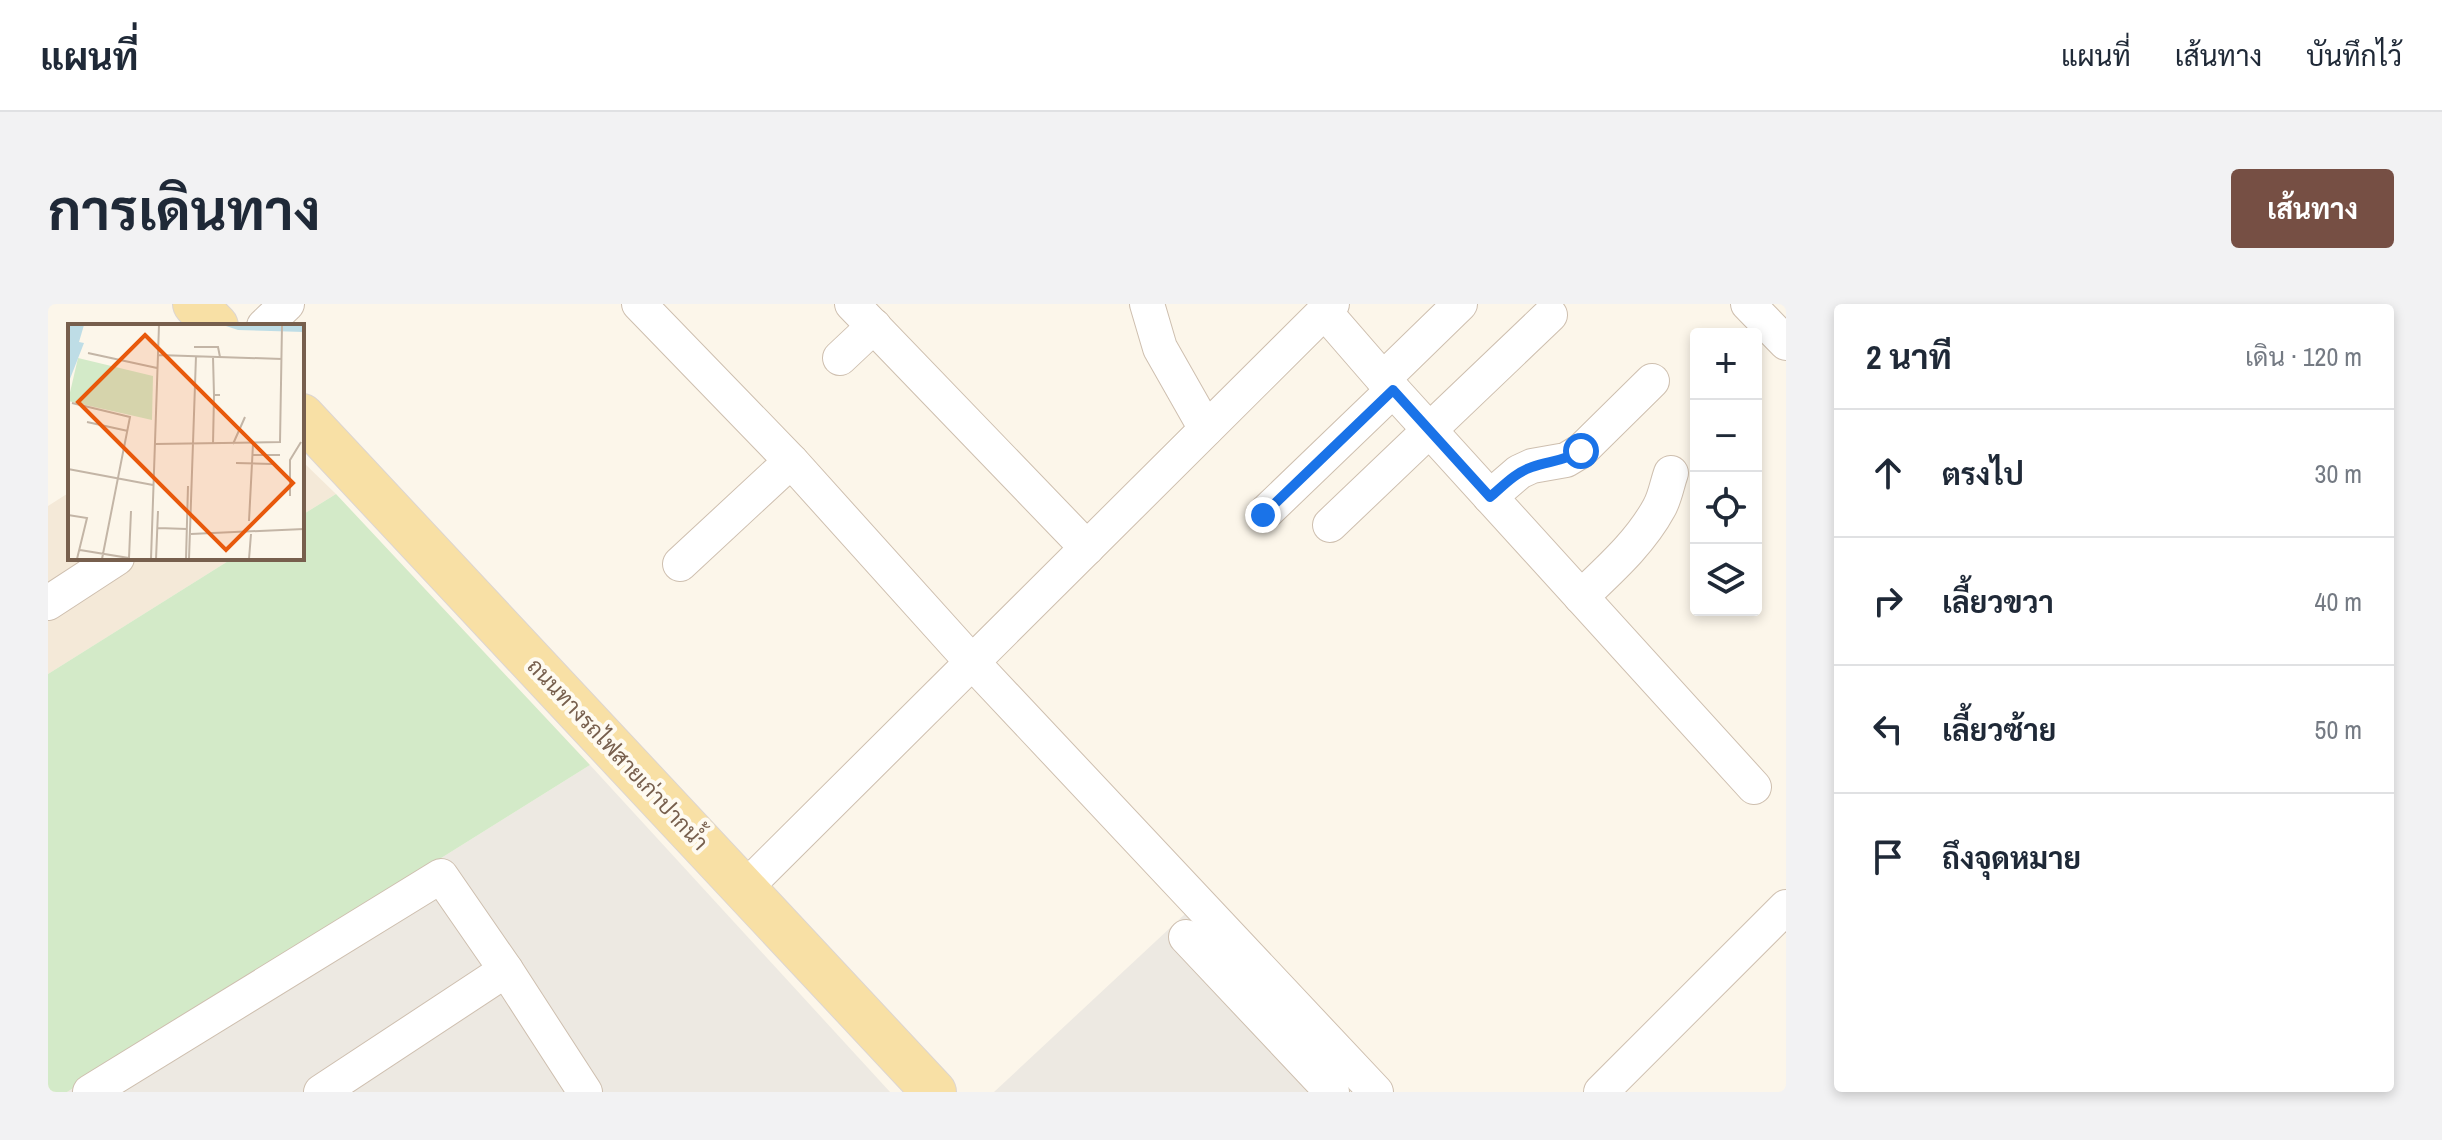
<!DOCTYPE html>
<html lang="th">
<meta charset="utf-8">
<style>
:root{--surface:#fff;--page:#f2f2f3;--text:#1f2937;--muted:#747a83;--line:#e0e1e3;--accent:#764f44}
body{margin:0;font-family:"Archivo Narrow",Sarabun,sans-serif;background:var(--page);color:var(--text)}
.controls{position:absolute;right:24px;top:24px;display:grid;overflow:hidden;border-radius:8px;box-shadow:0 4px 12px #0003}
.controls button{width:72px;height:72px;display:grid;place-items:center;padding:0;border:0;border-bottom:2px solid var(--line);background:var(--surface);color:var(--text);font:40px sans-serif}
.stop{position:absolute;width:24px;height:24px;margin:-18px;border:6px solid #1a73e8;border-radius:50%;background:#fff}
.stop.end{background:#1a73e8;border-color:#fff;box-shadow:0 2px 8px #0008}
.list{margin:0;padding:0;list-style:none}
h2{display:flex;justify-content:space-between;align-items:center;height:104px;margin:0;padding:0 32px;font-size:34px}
h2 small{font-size:26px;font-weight:400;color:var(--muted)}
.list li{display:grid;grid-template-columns:52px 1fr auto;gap:24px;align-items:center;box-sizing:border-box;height:128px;padding:0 32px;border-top:2px solid var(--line)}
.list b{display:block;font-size:30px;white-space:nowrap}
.list em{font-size:26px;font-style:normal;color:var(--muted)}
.icon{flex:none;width:44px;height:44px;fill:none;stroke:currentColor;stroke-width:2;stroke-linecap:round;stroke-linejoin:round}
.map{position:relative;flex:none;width:1738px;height:788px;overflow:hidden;border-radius:8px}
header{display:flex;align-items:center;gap:48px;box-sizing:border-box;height:112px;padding:0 40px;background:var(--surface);border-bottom:2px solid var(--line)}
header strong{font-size:38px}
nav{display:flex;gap:44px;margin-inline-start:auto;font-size:28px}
.intro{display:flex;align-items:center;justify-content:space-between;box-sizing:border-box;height:192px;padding:0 48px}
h1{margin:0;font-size:56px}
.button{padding:20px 36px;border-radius:8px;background:var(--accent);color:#fff;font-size:28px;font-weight:700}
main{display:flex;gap:48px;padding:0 48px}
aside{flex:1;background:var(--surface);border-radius:8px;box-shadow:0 4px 12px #0003}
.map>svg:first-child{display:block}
.residential{fill:#f4e9d8}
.industrial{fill:#ede9e2}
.green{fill:#d3eac8}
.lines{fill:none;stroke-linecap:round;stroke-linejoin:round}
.minor-casing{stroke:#cebfaf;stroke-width:36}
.major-casing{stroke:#dcd5d1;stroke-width:46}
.minor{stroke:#fff;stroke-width:34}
.major{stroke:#f8e0a5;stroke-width:44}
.route{stroke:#1a73e8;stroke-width:10}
.labels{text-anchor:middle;stroke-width:8;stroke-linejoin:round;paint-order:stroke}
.street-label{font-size:22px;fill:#775f4d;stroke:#fefaf0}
.inset-road{fill:none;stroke:#c3b5a6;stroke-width:2}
.view{fill:#e8590c;fill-opacity:0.15;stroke:#e8590c;stroke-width:4}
.inset-edge{fill:none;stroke:#775f4d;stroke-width:4}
</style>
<header>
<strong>แผนที่</strong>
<nav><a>แผนที่</a><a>เส้นทาง</a><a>บันทึกไว้</a></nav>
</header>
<div class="intro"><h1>การเดินทาง</h1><a class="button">เส้นทาง</a></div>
<main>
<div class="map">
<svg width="1738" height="788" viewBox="0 0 1738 788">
<rect width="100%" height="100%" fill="#fcf6ea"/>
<g class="residential">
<path d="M254 157 288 190 254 211Z"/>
<path d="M22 188V254H185L0 370V202Z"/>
</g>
<g class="industrial">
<path d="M542 461 842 788H19Z"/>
<path d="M1137 610 1301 788H946Z"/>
</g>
<path class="green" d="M288 190 542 461 19 788H0V370L185 254H254V211Z"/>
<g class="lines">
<g class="minor-casing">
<g id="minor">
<path d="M591 0 743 157 924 358 1328 788"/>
<path d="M804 0 1039 244"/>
<path d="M1099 0 1112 44 1158 125"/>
<path d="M1700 0 1738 39"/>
<path d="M1276 7 1335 75 1706 483"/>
<path d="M216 22 239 0"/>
<path d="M792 54 826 22"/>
<path d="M1335 75 1412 0"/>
<path d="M1442 193 1471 168 1484 162 1518 156 1533 147 1604 77"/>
<path d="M1215 211 1345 86"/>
<path d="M1282 221 1502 11"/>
<path d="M632 260 743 157"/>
<path d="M1533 293C1561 266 1592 239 1611 204 1617 194 1619 180 1623 169"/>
<path d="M0 299 69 254"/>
<path d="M696 585 1284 0"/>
<path d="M1138 633 1284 788"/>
<path d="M42 788 393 572 458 666 537 788"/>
<path d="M273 788 458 666"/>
<path d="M1553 788 1738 603"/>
</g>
</g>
<g class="major-casing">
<g id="major">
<path d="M147 0 168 22"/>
<path d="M254 112 886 788"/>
</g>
</g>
<use href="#minor" class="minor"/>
<use href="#major" class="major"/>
</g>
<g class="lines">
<path class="route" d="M1215 211 1345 86 1442 193C1455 182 1468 168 1484 163 1502 157 1516 157 1533 147"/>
</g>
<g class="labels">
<g class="street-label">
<text transform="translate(570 450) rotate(47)" y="8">ถนนทางรถไฟสายเก่าปากน้ำ</text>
</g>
</g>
<g transform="translate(20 20)">
<rect width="236" height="236" fill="#fcf6ea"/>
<path d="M10 34 85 52 84 96 0 77Z" fill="#d3eac8"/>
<path d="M0 1H16L11 18 16 19 0 60ZM155 1H236V8L170 6Z" fill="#bedde6"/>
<path class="inset-road" d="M126 23H150L152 33M20 29 89 44M90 31 214 35M145 33 146 71H152M4 79 62 93 34 235M19 98 60 107M87 120 212 118 214 1M145 120 146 71M165 120 177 93M184 131H212M168 139 204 140M0 145 85 161M222 172V136L233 118M0 191 19 194 9 235M181 197 185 120M90 204 119 205M123 210 236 205M12 226 61 234 63 187M83 235 91 1M88 235 90 187M118 235 120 162M121 235 128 32M181 235 183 210"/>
<path class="view" d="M77 11 225 159 158 226 10 78Z"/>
<rect width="236" height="236" class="inset-edge"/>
</g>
</svg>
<div class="controls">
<button>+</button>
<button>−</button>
<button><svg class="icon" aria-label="locate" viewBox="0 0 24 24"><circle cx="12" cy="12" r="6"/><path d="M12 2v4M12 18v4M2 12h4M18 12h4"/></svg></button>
<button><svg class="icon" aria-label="layers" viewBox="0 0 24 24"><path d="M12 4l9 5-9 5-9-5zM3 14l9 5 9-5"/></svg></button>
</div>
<div class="stop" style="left:1533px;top:147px"></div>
<div class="stop end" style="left:1215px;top:211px"></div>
</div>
<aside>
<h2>2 นาที<small>เดิน · 120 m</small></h2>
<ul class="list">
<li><svg class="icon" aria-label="ahead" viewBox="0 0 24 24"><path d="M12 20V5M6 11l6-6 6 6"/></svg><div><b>ตรงไป</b></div><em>30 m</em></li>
<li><svg class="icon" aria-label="right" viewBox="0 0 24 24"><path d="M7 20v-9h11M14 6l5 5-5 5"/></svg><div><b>เลี้ยวขวา</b></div><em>40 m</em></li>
<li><svg class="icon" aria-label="left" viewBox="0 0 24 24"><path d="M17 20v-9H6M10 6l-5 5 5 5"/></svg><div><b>เลี้ยวซ้าย</b></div><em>50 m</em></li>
<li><svg class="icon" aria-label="arrive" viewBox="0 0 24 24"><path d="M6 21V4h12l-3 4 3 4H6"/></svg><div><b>ถึงจุดหมาย</b></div></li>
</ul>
</aside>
</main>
